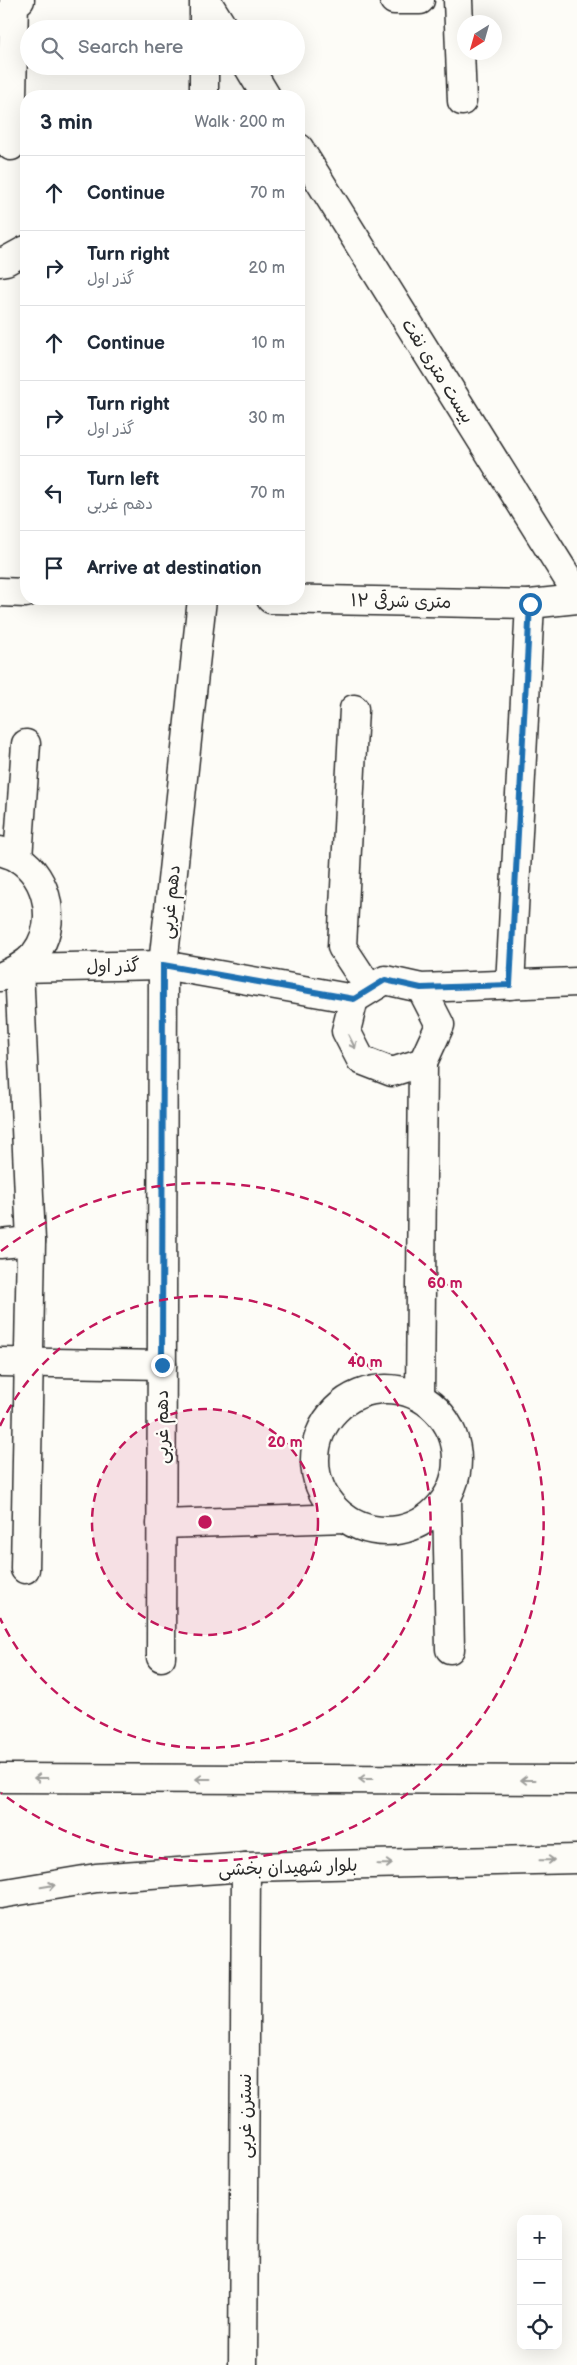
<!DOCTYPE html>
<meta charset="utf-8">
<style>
:root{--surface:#fff;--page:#f2f2f3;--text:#1f2937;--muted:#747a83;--line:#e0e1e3}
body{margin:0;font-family:"Balsamiq Sans","Playpen Sans Arabic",sans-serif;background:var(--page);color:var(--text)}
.controls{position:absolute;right:15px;bottom:15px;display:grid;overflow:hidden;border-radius:10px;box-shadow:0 5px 20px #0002}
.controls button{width:45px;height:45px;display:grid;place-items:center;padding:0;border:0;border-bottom:1px solid var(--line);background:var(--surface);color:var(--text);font:25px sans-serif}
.compass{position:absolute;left:457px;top:15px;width:45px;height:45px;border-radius:50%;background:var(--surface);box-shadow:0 5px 20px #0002;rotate:217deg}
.stop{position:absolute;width:15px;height:15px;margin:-11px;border:4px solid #1f6fb2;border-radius:50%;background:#fff}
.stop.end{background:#1f6fb2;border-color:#fff;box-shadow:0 1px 5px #0008}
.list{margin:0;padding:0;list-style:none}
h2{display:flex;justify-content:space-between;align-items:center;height:65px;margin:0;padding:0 20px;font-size:21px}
h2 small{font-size:16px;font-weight:400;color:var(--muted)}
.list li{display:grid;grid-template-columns:32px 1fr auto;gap:15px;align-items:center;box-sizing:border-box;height:75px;padding:0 20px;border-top:1px solid var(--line)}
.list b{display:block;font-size:19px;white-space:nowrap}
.list p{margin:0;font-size:16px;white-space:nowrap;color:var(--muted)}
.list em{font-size:16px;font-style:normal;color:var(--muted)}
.icon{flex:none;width:28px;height:28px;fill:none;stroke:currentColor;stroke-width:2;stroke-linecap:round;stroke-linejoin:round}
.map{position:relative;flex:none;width:577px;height:2365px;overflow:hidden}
.search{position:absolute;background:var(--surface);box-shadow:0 5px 20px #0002;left:20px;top:20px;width:285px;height:55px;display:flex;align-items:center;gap:12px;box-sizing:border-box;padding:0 18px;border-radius:28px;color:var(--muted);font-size:19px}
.panel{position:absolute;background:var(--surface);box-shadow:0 5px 20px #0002;left:20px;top:90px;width:285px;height:515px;border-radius:20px}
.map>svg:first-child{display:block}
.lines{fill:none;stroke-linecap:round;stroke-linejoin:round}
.minor-casing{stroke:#2b2b2b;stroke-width:31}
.tertiary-casing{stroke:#2b2b2b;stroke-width:31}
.secondary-casing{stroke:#2b2b2b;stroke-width:31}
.minor{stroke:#fdfcf7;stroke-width:28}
.tertiary{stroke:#fdfcf7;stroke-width:28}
.secondary{stroke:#fdfcf7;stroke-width:28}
.oneway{stroke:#9e9e9b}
.route{stroke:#1f6fb2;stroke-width:6}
.ring{fill:none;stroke:#c2185b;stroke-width:2.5;stroke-dasharray:9 6}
.labels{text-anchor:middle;stroke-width:5;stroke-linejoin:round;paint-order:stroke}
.street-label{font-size:18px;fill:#2b2b2b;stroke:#fdfcf7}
.centre{fill:#c2185b;stroke:#fdfcf7;stroke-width:2.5}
.ring-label{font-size:15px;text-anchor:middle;font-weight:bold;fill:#c2185b;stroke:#fdfcf7;stroke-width:5;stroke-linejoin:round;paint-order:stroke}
</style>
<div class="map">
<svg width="577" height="2365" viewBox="0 0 577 2365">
<rect width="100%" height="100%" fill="#fdfcf7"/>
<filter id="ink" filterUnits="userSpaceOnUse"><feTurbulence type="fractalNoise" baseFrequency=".02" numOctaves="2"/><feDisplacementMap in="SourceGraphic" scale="10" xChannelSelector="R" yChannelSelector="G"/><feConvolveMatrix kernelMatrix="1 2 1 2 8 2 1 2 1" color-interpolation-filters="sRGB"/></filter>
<g filter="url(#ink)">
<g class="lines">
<g class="minor-casing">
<g id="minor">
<path d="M394 0H420"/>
<path d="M458 0 462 101"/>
<path d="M204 29V0"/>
<path d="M204 96V66"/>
<path d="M11 146 14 0H20"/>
<path d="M0 262 6 261 26 250"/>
<path d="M0 592 26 593"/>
<path d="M271 599 530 604 577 599"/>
<path d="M354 709 342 947 369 988"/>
<path d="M0 851C6 853 13 855 18 858 49 878 58 924 35 954 26 965 13 971 0 977"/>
<path d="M18 858 26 744"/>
<path d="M510 985 530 604"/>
<path d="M421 988 440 1025 423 1062 392 1072 361 1060 346 1031 354 999 385 980 421 988 577 982"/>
<path d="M0 1244 31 1241"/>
<path d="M0 1362 162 1365"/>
<circle cx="386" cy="1460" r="71"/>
<path d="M420 1397 423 1062"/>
<path d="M447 1499 450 1649"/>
<path d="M161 1524 345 1518"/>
<path d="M25 1569 31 1241 19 968 163 965 354 999"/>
<path d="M161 1657 163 965 202 599"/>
<path d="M243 2365 246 1867"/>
</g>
</g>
<g class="tertiary-casing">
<g id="tertiary">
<path d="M206 0 224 29"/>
<path d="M248 66 266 96"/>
<path d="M299 148 577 593"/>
</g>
</g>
<g class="secondary-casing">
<g id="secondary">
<path d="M0 1778 577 1780"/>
<path d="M0 1894 96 1878 246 1867 577 1859"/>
</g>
</g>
<use href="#minor" class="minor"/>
<use href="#tertiary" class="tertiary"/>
<use href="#secondary" class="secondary"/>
</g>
<defs><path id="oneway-shaft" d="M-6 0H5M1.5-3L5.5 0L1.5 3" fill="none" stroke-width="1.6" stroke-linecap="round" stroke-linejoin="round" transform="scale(1.25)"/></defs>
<g class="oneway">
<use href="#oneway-shaft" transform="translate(352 1042) rotate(63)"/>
<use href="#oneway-shaft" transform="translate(41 1778) rotate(-180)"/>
<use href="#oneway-shaft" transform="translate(203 1779) rotate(-180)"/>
<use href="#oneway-shaft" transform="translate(366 1779) rotate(-180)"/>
<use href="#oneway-shaft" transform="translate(528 1780) rotate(-180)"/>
<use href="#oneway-shaft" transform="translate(547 1860) rotate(-1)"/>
<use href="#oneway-shaft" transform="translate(385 1864) rotate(-1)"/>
<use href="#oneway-shaft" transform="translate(48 1886) rotate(-9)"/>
</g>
</g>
<g class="lines" filter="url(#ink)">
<path class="route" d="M162 1365 163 965 354 999 385 980 421 988 510 985 530 604"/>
</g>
<circle cx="205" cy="1522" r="113" fill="#c2185b" fill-opacity=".12"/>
<g class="ring">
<circle cx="205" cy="1522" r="113"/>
<path d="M0 1426A226 226 0 1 1 0 1618"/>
<path d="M1 1251A339 339 0 1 1 1 1793"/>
</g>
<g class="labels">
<g class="street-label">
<text transform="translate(438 371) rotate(58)" y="6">بیست متری نفت</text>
<text transform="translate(401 601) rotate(1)" y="6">۱۲ متری شرقی</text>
<text transform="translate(170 902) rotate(-84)" y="6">دهم غربی</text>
<text transform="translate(113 966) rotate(-1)" y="6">گذر اول</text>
<text transform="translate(162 1427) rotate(-90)" y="6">دهم غربی</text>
<text transform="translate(288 1867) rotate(-2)" y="6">بلوار شهیدان بخشی</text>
<text transform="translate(245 2116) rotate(-90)" y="6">نسترن غربی</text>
</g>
</g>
<circle cx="205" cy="1522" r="8" class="centre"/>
<g class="ring-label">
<text x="445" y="1288">60 m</text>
<text x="365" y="1367">40 m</text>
<text x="285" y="1447">20 m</text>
</g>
</svg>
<div class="controls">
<button>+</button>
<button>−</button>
<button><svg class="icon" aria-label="locate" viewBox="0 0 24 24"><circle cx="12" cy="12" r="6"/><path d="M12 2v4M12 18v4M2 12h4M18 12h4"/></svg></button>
</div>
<svg class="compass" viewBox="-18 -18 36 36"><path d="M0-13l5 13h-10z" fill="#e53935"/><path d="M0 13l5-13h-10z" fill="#747a83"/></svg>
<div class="stop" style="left:530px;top:604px"></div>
<div class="stop end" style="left:162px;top:1365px"></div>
<div class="search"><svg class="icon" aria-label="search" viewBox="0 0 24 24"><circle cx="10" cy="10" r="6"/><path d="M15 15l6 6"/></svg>Search here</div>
<section class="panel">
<h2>3 min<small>Walk · 200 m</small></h2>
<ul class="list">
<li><svg class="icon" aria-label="ahead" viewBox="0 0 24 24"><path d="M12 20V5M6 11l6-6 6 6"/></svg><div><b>Continue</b></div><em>70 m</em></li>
<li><svg class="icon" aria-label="right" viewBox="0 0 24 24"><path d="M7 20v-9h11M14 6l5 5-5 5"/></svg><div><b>Turn right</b><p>گذر اول</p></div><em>20 m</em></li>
<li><svg class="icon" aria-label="ahead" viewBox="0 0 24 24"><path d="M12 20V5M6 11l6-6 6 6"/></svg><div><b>Continue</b></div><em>10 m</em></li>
<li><svg class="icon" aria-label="right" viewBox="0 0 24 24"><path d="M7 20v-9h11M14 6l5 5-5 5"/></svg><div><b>Turn right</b><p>گذر اول</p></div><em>30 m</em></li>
<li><svg class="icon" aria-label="left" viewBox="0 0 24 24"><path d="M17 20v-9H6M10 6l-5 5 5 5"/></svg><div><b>Turn left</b><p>دهم غربی</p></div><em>70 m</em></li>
<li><svg class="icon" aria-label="arrive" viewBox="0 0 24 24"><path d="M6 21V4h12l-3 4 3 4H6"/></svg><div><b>Arrive at destination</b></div></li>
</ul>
</section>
</div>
